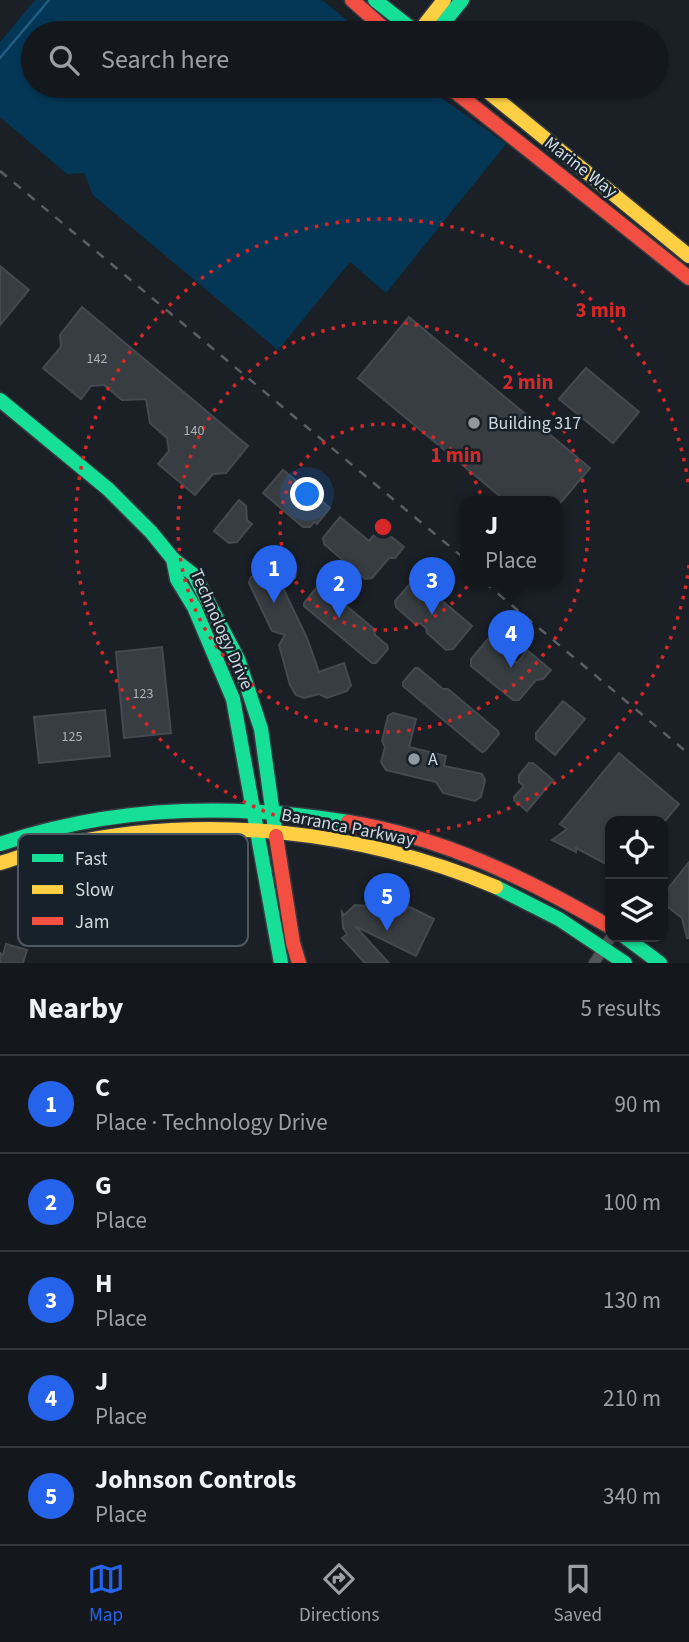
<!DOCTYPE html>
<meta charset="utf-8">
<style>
:root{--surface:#14181c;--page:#212529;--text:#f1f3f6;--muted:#9da0a3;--line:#33373b;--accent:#2563eb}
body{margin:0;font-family:"Source Sans 3",sans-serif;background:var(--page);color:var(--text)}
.controls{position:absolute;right:21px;bottom:21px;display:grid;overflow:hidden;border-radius:14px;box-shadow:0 2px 5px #0004}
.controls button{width:63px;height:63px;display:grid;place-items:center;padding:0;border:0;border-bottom:2px solid var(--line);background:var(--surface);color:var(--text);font:35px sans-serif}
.you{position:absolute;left:308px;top:495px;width:24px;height:24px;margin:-18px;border:5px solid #fff;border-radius:50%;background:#1a73e8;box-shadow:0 0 0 10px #1a73e833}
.badge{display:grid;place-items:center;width:46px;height:46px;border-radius:50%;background:var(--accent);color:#fff;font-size:23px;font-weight:700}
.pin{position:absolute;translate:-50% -58px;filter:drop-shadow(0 2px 4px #0008)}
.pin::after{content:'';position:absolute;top:37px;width:24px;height:21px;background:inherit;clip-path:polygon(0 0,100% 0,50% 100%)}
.popup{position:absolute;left:460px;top:496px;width:102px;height:91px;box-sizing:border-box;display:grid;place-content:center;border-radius:14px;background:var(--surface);filter:drop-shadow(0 2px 5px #0005);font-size:23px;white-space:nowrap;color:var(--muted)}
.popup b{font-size:26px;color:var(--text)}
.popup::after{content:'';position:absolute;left:50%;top:100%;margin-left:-14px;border:14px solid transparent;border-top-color:var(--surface)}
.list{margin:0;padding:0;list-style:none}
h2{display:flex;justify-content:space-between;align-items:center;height:91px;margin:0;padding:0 28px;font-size:30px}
h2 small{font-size:23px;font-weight:400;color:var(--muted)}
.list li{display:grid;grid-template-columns:46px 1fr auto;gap:21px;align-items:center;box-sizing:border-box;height:98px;padding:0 28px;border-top:2px solid var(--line)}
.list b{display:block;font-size:26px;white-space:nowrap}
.list p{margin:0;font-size:23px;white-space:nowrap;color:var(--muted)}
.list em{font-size:23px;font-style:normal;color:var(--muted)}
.icon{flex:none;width:38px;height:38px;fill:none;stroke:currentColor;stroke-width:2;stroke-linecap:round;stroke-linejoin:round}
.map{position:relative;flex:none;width:689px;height:963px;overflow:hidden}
.search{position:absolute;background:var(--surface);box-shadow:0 2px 5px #0004;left:21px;right:21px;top:21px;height:77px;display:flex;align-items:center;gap:18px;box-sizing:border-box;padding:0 24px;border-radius:38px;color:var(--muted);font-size:26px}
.sheet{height:581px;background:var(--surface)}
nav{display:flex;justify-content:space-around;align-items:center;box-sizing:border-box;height:98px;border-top:2px solid var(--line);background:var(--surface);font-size:19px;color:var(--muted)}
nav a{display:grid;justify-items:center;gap:4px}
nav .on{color:var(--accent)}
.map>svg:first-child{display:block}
.green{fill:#043756}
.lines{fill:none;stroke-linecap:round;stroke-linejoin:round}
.stream{stroke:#235b82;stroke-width:2.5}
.building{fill:#383d41;stroke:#454a50;stroke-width:2}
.street-casing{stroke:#373b40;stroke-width:12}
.fast-casing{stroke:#373b40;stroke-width:17}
.slow-casing{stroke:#373b40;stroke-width:17}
.jam-casing{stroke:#373b40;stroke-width:17}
.street{stroke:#515659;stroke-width:10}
.fast{stroke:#16e098;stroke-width:14}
.slow{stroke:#ffcf43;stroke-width:14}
.jam{stroke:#f24e42;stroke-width:14}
.rail{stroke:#5b5f62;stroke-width:2.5;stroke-dasharray:9 9;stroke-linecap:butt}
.ring{fill:none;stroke:#d62828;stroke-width:3.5;stroke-dasharray:3.5 7}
.poi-dot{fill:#91989e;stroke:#16212a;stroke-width:2.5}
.labels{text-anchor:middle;stroke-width:5;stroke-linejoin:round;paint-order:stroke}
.number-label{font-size:14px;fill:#abb1b7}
.street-label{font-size:18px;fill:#d1d8de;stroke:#16212a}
.poi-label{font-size:18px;fill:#d1d8de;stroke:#16212a;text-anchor:start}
.key{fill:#16212a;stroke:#4e5860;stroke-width:2}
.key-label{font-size:19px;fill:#d1d8de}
.centre{fill:#d62828;stroke:#16212a;stroke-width:3.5}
.ring-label{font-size:21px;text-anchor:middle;font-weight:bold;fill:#d62828;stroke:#16212a;stroke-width:5;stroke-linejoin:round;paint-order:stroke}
</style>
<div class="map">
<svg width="689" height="963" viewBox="0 0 689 963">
<rect width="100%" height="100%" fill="#1a2026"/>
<path class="green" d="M35 0H322L363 33H33V86H425L506 144 386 293 350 262 278 350 93 195 84 173 67 174 0 117V42Z"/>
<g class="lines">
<path class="stream" d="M0 58 49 0"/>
</g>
<g class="building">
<path d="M0 266 29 290 0 325Z"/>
<path d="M82 307 248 446 226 473 213 474 195 495 158 464 169 451 167 438 150 423 146 399 122 400 104 385 91 386 81 399 43 368 61 347 60 335Z"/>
<path d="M409 317 590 468 556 508V502H507L358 378Z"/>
<path d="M586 368 639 412 613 443 559 399Z"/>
<path d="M283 470 330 508 317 524 314 522 310 527H303L263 493Z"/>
<path d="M239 500 246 506 247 520 252 524 237 542 229 543 214 531Z"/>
<path d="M340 517 369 541 380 528 404 547 395 558H389L372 578 365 579 324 544 323 538Z"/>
<path d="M283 553 287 554 296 574 295 578 281 584 307 638 319 672 344 663 351 685 347 691 327 698 319 694 304 698 296 695 290 685 279 645 285 635 272 631 249 583 251 577 256 575 252 568Z"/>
<path d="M415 578 472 626 453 649 446 650 427 633 426 628 420 623 415 624 396 607 395 601Z"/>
<path d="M317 587H324L374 629 375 635 387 645 388 649 376 663H372L304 606V603Z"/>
<path d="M488 639 517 663 527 650 551 670 543 679 536 680 519 700H513L471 666V659Z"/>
<path d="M162 647 171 733 124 738 116 652Z"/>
<path d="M415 668H418L443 689H448L498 731 499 734 485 751 482 752 403 686V682Z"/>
<path d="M563 701 585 719 555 755 536 739V733Z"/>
<path d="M105 710 110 756 39 763 34 717Z"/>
<path d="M393 713 416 719 409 747 446 756 444 766 482 774 485 780 481 797 475 801 443 793 436 782 386 770 381 762 385 747 382 741 388 716Z"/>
<path d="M619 753 679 804 665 821H610V866L576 848V852L552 840 567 829 560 824Z"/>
<path d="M529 763H533L553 780 527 811 514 800V797L524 786 519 782V775Z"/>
<path d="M689 862V938H687L682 918 663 903 667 898 663 895Z"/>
<path d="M119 870 122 885 58 901 54 886Z"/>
<path d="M370 902 387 909 389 903 405 911 408 906 434 919 416 956 355 926 389 963H365L342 938 347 934 343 928 342 912 344 915 355 905 368 906Z"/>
<path d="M6 944 27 950 23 963H0V953L3 955Z"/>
</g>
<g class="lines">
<g class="street-casing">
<path id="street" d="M594 963 611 937"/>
</g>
<g class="fast-casing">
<g id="fast">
<path d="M375 0 417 33"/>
<path d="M435 33 462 0"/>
<path d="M0 400 108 489 151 532 173 559 194 575 238 659 261 729 276 836"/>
<path d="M173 559 177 579 194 607 233 699 281 963"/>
<path d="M0 844C112 806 232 803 348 822"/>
<path d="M496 887 559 919 625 963"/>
<path d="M625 937 660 963"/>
</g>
</g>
<g class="slow-casing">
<g id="slow">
<path d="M418 33 444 0"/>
<path d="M481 86 689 256"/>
<path d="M0 863C20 857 41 849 62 845 205 813 361 830 496 887"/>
</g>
</g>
<g class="jam-casing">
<g id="jam">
<path d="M352 0 389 33"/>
<path d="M448 86 689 278"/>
<path d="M348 822C442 837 528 879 610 927"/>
<path d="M276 836 293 943 299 963"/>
</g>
</g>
<use href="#street" class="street"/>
<use href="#fast" class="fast"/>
<use href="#slow" class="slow"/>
<use href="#jam" class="jam"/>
<g class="rail">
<path d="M0 171 466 560"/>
<path d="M484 582 689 754"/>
</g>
</g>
<g class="ring">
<circle cx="383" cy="527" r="103"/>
<circle cx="383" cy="527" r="205"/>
<path d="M689 565A308 308 0 1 1 689 489"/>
</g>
<g class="poi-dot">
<circle cx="474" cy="423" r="7"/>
<circle cx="414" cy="759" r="7"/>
</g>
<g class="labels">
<g class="number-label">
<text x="97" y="363">142</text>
<text x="194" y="435">140</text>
<text x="143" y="698">123</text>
<text x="72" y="741">125</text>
</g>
<g class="street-label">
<text transform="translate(581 167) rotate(38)" y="6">Marine Way</text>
<text transform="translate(222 629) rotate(66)" y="6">Technology Drive</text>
<text transform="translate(348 827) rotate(11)" y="6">Barranca Parkway</text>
</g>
<g class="poi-label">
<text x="488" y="429">Building 317</text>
<text x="428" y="765">A</text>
</g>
</g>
<rect x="18" y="834" width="230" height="112" rx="10" class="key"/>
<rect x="32" y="854" width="31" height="8" fill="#16e098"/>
<rect x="32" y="885" width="31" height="9" fill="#ffcf43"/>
<rect x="32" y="917" width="31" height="8" fill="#f24e42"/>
<g class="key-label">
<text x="75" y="865">Fast</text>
<text x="75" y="896">Slow</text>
<text x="75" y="928">Jam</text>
</g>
<circle cx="383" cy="527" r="10" class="centre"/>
<g class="ring-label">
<text x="601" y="317">3 min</text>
<text x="528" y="389">2 min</text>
<text x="456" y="462">1 min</text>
</g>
</svg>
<div class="controls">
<button><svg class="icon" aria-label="locate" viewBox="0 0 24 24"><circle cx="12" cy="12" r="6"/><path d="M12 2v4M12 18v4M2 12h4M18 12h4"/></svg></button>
<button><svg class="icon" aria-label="layers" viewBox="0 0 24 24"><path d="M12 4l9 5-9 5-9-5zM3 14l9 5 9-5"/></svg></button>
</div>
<div class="you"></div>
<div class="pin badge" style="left:274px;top:603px">1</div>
<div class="pin badge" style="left:339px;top:618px">2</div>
<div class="pin badge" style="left:432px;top:615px">3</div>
<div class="pin badge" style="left:511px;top:668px">4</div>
<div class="popup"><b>J</b>Place</div>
<div class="pin badge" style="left:387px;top:931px">5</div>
<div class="search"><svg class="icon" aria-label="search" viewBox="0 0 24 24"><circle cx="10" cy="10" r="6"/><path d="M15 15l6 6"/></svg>Search here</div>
</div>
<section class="sheet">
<h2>Nearby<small>5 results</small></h2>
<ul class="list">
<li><span class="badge">1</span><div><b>C</b><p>Place · Technology Drive</p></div><em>90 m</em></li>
<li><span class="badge">2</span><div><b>G</b><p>Place</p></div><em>100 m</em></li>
<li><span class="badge">3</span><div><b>H</b><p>Place</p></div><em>130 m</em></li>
<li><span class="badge">4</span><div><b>J</b><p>Place</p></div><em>210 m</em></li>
<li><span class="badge">5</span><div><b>Johnson Controls</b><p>Place</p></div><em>340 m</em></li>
</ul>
</section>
<nav>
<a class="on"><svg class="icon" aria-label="map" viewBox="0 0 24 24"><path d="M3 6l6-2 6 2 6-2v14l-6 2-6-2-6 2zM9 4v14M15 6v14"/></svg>Map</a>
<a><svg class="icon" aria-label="directions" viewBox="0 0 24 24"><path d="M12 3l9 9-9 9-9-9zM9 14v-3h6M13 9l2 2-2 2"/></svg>Directions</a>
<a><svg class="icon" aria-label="saved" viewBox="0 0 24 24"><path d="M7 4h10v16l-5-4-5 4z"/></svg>Saved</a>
</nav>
